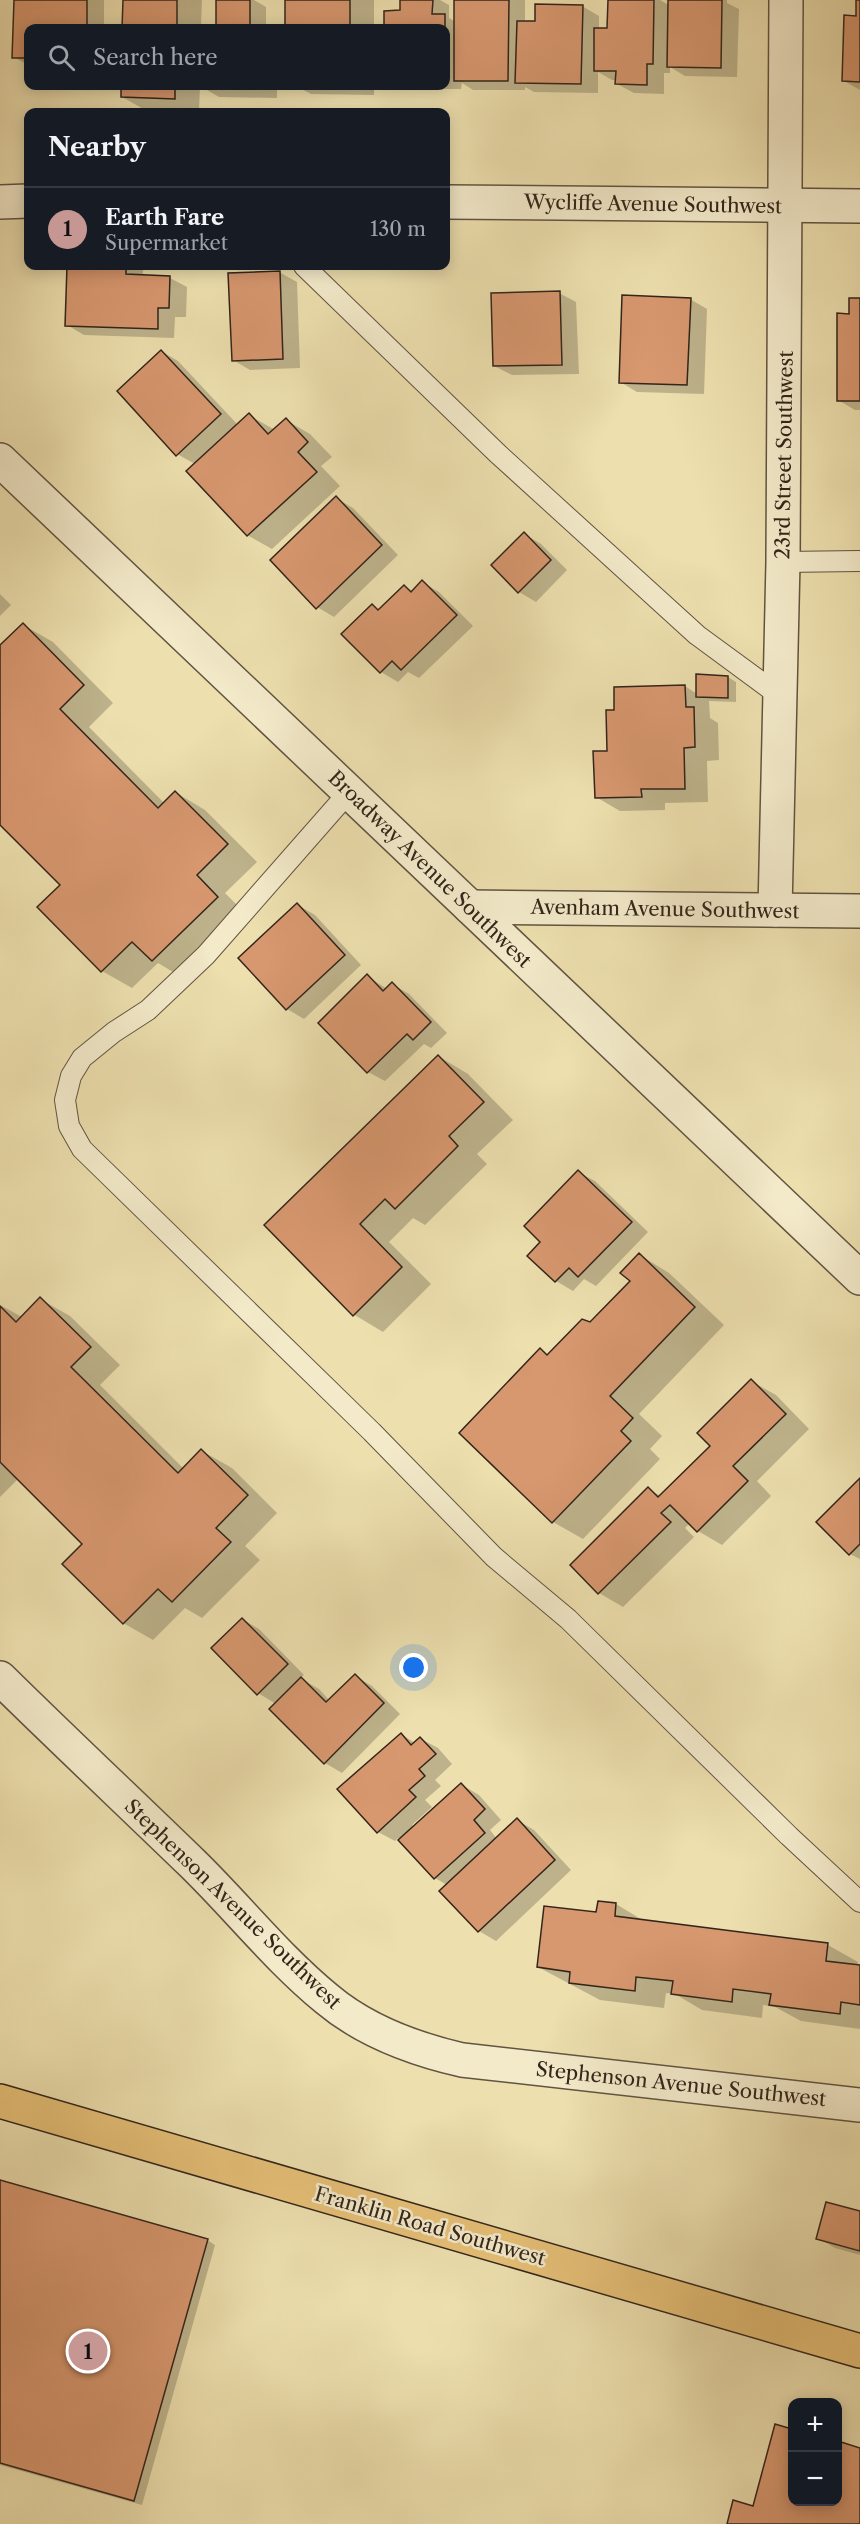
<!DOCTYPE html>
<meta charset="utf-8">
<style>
:root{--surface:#171b24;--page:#20242c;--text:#f1f3f6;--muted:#9ea1a6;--line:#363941;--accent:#c59692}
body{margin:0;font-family:"Libre Caslon Text",serif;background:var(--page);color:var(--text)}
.controls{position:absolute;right:18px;bottom:18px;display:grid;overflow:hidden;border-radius:12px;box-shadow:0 3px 15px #0003}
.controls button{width:54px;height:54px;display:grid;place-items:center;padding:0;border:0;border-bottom:2px solid var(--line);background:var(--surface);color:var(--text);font:30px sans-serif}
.you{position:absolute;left:414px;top:1668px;width:21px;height:21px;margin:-15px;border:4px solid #fff;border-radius:50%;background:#1a73e8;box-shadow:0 0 0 9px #1a73e833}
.badge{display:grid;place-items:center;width:39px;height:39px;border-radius:50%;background:var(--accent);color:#111;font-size:20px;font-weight:700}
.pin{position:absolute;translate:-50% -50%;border:3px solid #fff;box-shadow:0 2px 6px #0006}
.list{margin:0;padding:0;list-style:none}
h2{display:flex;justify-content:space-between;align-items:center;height:78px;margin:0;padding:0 24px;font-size:26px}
h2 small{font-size:20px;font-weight:400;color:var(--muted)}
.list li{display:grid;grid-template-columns:39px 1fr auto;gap:18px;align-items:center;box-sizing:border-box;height:84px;padding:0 24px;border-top:2px solid var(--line)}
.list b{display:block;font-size:22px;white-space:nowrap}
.list p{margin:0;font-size:20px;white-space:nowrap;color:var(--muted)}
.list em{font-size:20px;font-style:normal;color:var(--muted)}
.icon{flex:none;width:33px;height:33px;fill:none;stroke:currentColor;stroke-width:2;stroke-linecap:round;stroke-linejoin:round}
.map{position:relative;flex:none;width:860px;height:2524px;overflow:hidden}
.search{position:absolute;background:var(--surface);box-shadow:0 3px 15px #0003;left:24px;top:24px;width:426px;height:66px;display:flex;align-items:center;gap:15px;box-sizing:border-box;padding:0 21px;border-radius:12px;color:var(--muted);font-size:22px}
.panel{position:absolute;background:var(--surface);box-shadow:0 3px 15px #0003;left:24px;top:108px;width:426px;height:162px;border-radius:12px}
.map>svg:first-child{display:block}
.shadow{fill:#0003}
.building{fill:#d7976f;stroke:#32251b;stroke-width:1.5}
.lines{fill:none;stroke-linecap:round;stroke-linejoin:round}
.service-casing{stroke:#615440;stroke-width:22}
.minor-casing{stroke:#615440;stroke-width:36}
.tertiary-casing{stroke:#615440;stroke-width:36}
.primary-casing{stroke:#32251b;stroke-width:36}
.service{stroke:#f3eaca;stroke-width:20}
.minor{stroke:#f3eaca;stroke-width:33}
.tertiary{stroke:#f3eaca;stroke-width:33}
.primary{stroke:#e6c077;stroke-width:33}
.labels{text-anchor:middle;stroke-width:5;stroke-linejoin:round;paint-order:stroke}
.street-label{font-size:20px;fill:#32251b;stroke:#f3eaca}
</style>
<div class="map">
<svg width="860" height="2524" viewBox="0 0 860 2524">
<rect width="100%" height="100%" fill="#eddfae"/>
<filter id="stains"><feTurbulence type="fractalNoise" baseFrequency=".00333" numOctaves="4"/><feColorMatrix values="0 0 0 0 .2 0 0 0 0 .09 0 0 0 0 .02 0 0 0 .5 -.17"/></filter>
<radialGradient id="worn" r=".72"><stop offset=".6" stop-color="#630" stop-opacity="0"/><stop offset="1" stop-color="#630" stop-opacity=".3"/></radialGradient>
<g class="shadow">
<path d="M16 0H104V28H28V65L14 57Z"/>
<path d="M124 0H202L201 26H218V0H254L266 7V28H124Z"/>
<rect x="287" y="0" width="87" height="28"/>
<path d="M402 0H440L449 5V18L456 22 478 0H525V23H536L582 6 599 16V29H609V0H660L670 6V0H727V3L739 9 737 77 685 76 670 67V73H664V94L634 93 617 84V80H612L598 72V93L534 92 525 87V90H473L462 83 461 89H403L397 86H446V28H386V12H402Z"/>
<path d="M860 1V90L844 81Z"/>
<path d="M123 86H277V98L219 97 200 86 199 112 147 111 122 97Z"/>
<path d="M296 86H374V95L311 94Z"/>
<path d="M69 266H138L143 268V276L170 278 187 287 186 317H175L174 338 84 335 67 325Z"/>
<path d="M279 272 297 282 300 368 250 370 233 360Z"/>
<path d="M559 293 576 302 579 374 512 375 494 366Z"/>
<path d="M690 299 707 309 704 394 637 392 620 382Z"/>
<path d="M860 300V410H855L838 400 850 315Z"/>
<path d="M161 351 178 361 238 425 249 415 275 430 286 420 310 434 332 457 321 466 340 486 272 549 247 535 195 464 177 454Z"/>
<path d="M336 498 353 508 398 555 334 617 317 607Z"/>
<path d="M524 534 541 544 567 570 536 602 519 592Z"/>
<path d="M422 582 439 592 473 626 419 678 408 672 398 682 381 672 372 606 380 611 405 587 413 591Z"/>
<path d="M0 594 11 605 0 616Z"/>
<path d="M23 625 53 642 113 703 89 727 164 803 175 792 205 810 257 862 225 893 247 915 183 978 158 963 132 988 102 971 40 907 62 885 0 823V648Z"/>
<path d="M728 677 736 682V702L709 701 710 718 718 723 719 760 707 761 708 802 665 803V810L620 811 596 797 608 752 616 712 685 686 697 694Z"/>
<path d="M298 905 315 915 361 965 304 1019 287 1009Z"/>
<path d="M367 976 387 989 392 984 409 994 447 1033 431 1048 424 1044 385 1081 368 1072Z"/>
<path d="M438 1056 468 1074 513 1120 477 1154 487 1164 425 1225 413 1218 389 1242 431 1284 383 1332 353 1314 266 1225Z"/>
<path d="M578 1172 595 1181 648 1232 596 1286 584 1279 573 1291 556 1281Z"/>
<path d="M640 1255 669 1273 724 1325 639 1414 662 1436 650 1449 660 1459 583 1539 553 1522 540 1350 548 1355 591 1324 632 1281Z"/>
<path d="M40 1299 70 1316 120 1365 100 1385 184 1469 202 1451 232 1468 277 1513 245 1546 260 1560 202 1618 185 1608 153 1640 123 1623 84 1544 19 1478 0 1497V1305L22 1317Z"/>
<path d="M751 1381 776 1395 809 1429 757 1481 771 1496 722 1545 698 1531 690 1523 685 1528 694 1537 623 1607 599 1593 648 1489 661 1496 712 1446Z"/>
<path d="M860 1480V1559L850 1554Z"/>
<path d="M242 1619 259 1629 304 1675 300 1678 319 1689 330 1701 355 1676 372 1686 400 1714 342 1773 325 1763 276 1704 258 1693Z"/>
<path d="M401 1734 415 1743 421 1739 438 1748 452 1764 435 1780 441 1786 425 1800 432 1807 412 1825 414 1827 462 1785 479 1795 501 1820 490 1830 497 1839 517 1820 534 1830 571 1870 496 1941 479 1931 447 1885 435 1878 398 1838 395 1841 378 1832Z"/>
<path d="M616 1904 644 1921 828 1945 858 1962 857 1966 860 1967V2029L801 2021 775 2007 763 2005 762 2018 702 2010 675 1994 666 1993 664 2008 600 2000 538 1967 598 1914Z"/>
<path d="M0 2181 207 2240 215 2245 142 2505 0 2465Z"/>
<path d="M860 2213V2255L835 2248 818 2238Z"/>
<path d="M776 2426 792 2430V2502H838V2443L860 2449V2524H728L754 2508Z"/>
</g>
<g class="building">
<path d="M14 0H87V28H28V58H12Z"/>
<path d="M123 0H177V28H122Z"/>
<path d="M216 0H250V28H200V25H216Z"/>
<rect x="285" y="0" width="65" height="28"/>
<path d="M400 0H433L432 14H445V28H384V11L400 10Z"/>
<path d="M454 0H509L508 81H454Z"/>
<path d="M608 0H654L653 64H647V85L615 84 616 71H594V28H607Z"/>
<path d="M668 0H722L721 68 667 67Z"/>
<path d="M856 0H860V82L842 81 844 15 856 16Z"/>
<path d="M535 4 583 5 581 84 515 83 517 21H535Z"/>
<path d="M121 86H175V99L121 97Z"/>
<path d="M200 86H260V89L200 88Z"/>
<path d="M67 266H126V274L170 276 169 308H158V329L65 326Z"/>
<path d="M280 271 283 359 232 361 228 273Z"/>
<path d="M560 291 562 365 493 366 491 293Z"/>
<path d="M622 295 691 298 687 385 619 383Z"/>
<path d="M849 298H860V401H837V313L849 314Z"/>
<path d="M161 350 221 414 176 456 117 391Z"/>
<path d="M249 413 268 434 286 418 308 442 298 452 317 472 247 536 186 471Z"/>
<path d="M336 496 382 545 316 609 270 560Z"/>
<path d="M524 532 551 560 518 593 491 565Z"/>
<path d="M422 580 457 615 401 670 392 661 380 673 341 634 372 604 378 610 404 585 411 592Z"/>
<path d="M23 623 84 685 60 709 158 808 175 791 228 844 197 875 218 897 152 961 132 942 101 972 37 907 60 885 0 825V645Z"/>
<path d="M696 674 728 676V698L696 697Z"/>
<path d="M685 685 686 707H694L695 747 684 748 685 789H641L642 797 595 798 593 751H607L606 710H614V687Z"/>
<path d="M297 903 345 955 286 1010 238 958Z"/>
<path d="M367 974 383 991 392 982 431 1022 413 1040 407 1034 367 1073 318 1023Z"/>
<path d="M438 1055 484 1102 449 1136 458 1146 395 1209 385 1199 360 1224 402 1267 353 1316 264 1225Z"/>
<path d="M578 1170 632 1222 578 1277 569 1268 555 1282 527 1256 540 1242 524 1226Z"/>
<path d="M639 1253 695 1307 610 1396 633 1418 621 1431 631 1441 552 1523 459 1433 540 1348 547 1355 582 1319 590 1322 630 1281 620 1273Z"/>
<path d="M40 1297 91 1347 71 1367 178 1473 201 1449 248 1495 216 1528 231 1542 172 1602 158 1589 123 1624 62 1564 82 1544 0 1462V1306L16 1322Z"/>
<path d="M751 1379 786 1414 733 1466 748 1481 697 1532 670 1505 661 1513 671 1522 598 1594 570 1565 648 1487 658 1497 710 1446 697 1433Z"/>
<path d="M860 1478V1544L849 1555 816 1522Z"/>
<path d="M242 1618 288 1664 257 1695 211 1648Z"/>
<path d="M355 1674 384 1703 324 1764 269 1709 301 1677 326 1702Z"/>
<path d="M401 1733 411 1745 420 1737 436 1754 419 1769 425 1776 409 1790 416 1797 377 1833 337 1789Z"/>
<path d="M461 1783 485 1809 474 1820 485 1833 434 1879 398 1840Z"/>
<path d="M517 1818 555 1860 478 1932 439 1891Z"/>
<path d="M598 1901 616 1903 615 1916 828 1943 826 1961 860 1965V2005L841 2002 840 2014 769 2005 771 1994 733 1989 732 2002 671 1994 673 1981 636 1977 635 1991 569 1983 570 1972 537 1967 544 1906 596 1912Z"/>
<path d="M0 2180 208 2239 134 2501 0 2463Z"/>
<path d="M826 2202 860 2211V2251L816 2239Z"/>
<path d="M775 2424 792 2429V2502H838V2441L860 2448V2524H727L733 2500 753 2506Z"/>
</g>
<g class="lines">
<g class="service-casing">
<g id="service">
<path d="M304 266 497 453 697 635 780 696"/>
<path d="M783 562 860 561"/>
<path d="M349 792 206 955 148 1010 114 1032 82 1058 71 1076 65 1100 69 1126 82 1149 372 1432 494 1557 568 1619 789 1836 860 1902"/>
</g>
</g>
<g class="minor-casing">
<g id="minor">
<path d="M0 202 28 201"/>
<path d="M446 202 860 206"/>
<path d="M775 910 783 562 786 0"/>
<path d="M0 1678C64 1741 129 1802 193 1864 238 1908 278 1959 327 1999 365 2031 414 2049 462 2060L860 2105"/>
</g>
</g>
<g class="tertiary-casing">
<g id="tertiary">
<path d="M0 460 860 1278"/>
<path d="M470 907 860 911"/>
</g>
</g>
<g class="primary-casing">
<path id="primary" d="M0 2101 860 2351"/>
</g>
<use href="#service" class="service"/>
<use href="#minor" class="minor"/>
<use href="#tertiary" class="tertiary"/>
<use href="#primary" class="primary"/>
</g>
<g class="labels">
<g class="street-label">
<text transform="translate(653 204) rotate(1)" y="7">Wycliffe Avenue Southwest</text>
<text transform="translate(784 455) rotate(-89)" y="7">23rd Street Southwest</text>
<text transform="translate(430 869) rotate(44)" y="7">Broadway Avenue Southwest</text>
<text transform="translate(665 909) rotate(1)" y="7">Avenham Avenue Southwest</text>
<text transform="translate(233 1904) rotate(44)" y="7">Stephenson Avenue Southwest</text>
<text transform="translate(681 2084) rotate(6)" y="7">Stephenson Avenue Southwest</text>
<text transform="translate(430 2226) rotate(16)" y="7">Franklin Road Southwest</text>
</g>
</g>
<rect width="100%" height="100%" filter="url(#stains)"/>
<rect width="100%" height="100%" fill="url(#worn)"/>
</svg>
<div class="controls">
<button>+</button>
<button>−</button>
</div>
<div class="you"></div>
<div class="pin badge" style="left:88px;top:2351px">1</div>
<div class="search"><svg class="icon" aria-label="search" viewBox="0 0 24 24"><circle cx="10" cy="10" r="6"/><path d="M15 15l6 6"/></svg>Search here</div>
<section class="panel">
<h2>Nearby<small></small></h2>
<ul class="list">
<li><span class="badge">1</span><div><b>Earth Fare</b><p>Supermarket</p></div><em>130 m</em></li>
</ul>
</section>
</div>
